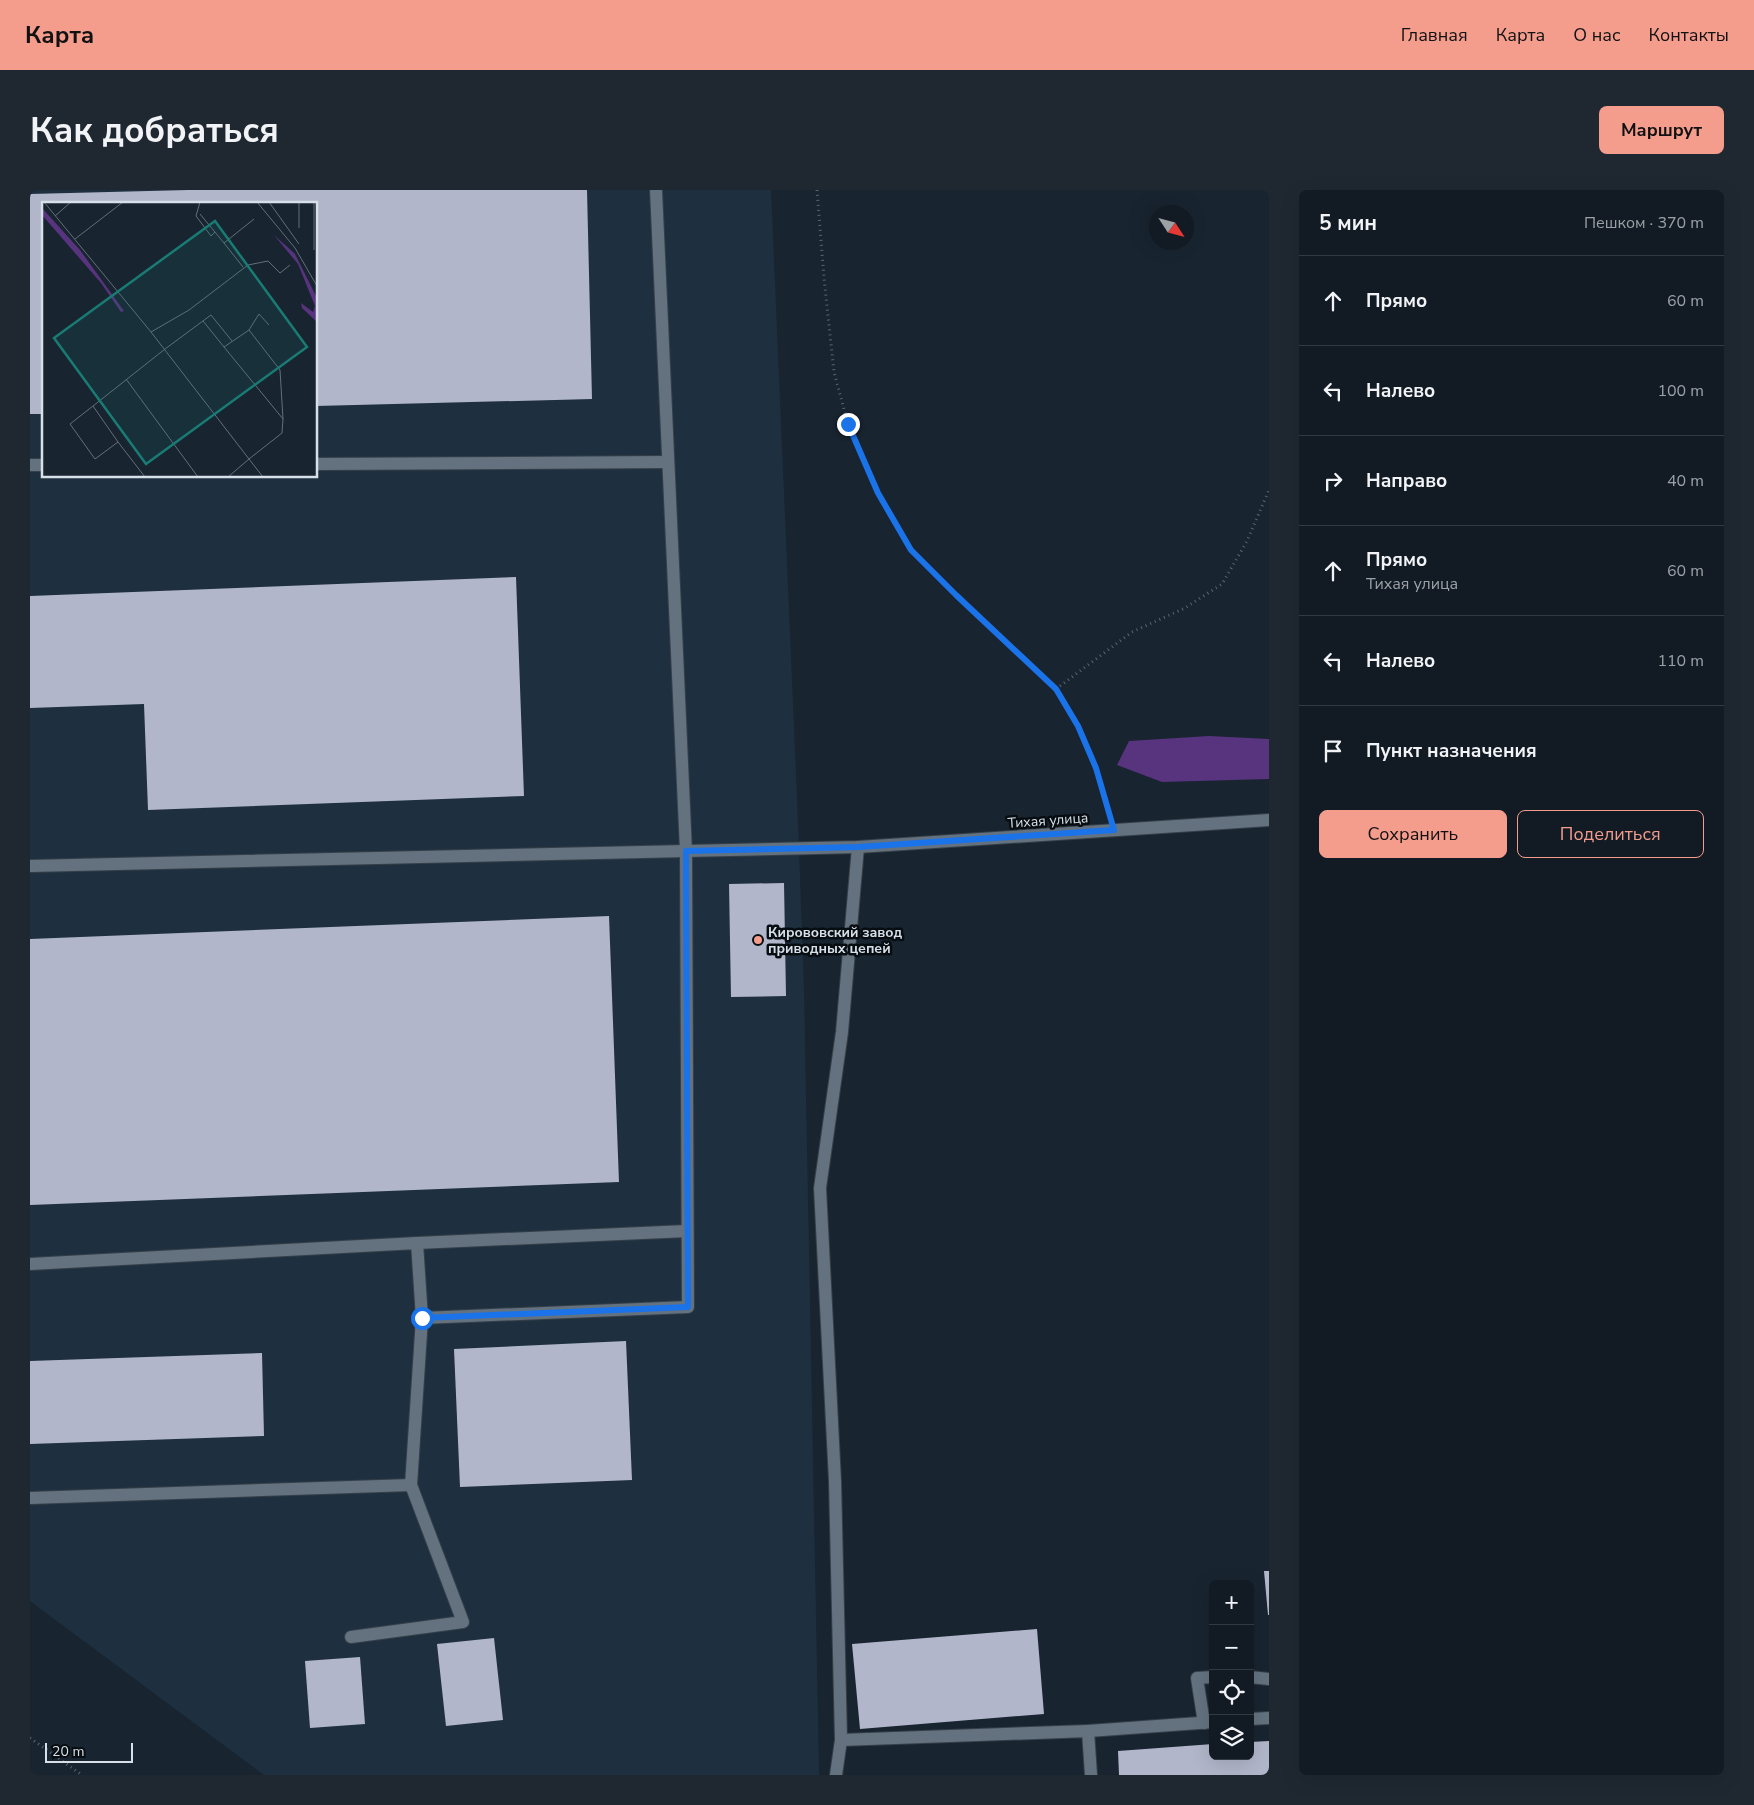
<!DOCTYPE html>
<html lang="ru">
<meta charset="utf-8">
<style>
:root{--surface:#121b24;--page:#1f2831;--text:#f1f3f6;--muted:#9ca1a6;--line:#313941;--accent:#f49d8d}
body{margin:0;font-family:"Nunito Sans",sans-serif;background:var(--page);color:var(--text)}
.controls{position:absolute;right:15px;bottom:15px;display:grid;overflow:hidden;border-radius:8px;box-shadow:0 5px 20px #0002}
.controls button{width:45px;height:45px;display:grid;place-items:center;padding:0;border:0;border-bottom:1px solid var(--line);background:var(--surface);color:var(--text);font:25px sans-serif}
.compass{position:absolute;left:1119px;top:15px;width:45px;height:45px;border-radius:50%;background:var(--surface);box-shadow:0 5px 20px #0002;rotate:126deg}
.scale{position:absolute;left:15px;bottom:12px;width:88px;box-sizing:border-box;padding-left:5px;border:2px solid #d7e0e8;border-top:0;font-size:14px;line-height:18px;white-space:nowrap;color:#d7e0e8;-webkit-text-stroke:4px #080d12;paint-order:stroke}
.stop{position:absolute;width:15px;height:15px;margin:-11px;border:4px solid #1a73e8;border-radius:50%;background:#fff}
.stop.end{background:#1a73e8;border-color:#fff;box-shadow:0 1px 5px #0008}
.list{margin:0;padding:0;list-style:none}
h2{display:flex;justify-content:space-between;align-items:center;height:65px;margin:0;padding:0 20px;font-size:21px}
h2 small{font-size:16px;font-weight:400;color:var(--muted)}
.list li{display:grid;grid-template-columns:32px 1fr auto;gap:15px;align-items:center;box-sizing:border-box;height:90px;padding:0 20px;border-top:1px solid var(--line)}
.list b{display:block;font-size:19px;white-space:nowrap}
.list p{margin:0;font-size:16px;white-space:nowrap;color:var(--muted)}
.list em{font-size:16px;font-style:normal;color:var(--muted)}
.actions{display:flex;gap:10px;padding:15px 20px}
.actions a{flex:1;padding:11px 0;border:1px solid var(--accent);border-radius:8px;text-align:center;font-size:18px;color:var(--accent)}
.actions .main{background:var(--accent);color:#111}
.icon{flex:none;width:28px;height:28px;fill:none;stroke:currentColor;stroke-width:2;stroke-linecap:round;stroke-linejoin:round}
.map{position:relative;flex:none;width:1239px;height:1585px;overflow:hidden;border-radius:8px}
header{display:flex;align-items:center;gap:30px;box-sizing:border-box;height:70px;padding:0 25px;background:var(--accent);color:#111}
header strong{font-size:24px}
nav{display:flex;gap:28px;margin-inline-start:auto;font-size:18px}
.intro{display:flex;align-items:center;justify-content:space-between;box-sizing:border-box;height:120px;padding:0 30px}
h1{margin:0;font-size:35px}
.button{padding:12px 22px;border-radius:8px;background:var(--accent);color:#111;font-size:18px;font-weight:700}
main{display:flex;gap:30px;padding:0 30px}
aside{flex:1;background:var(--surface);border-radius:8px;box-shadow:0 5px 20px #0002}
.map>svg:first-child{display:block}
.built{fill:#1e303f;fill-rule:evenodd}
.forest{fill:#58337e}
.building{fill:#b2b6ca}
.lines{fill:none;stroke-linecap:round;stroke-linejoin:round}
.minor-casing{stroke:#364049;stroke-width:14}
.path{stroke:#5a6570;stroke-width:3;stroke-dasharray:1 4;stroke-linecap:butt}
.minor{stroke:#647280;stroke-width:12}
.route{stroke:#1a73e8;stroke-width:6}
.poi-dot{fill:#f49d8d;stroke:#080d12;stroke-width:2}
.labels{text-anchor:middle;stroke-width:5;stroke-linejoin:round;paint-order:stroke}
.street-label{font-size:14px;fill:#d7e0e8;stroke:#080d12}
.poi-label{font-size:14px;font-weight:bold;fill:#d7e0e8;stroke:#080d12;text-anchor:start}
.inset-road{fill:none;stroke:#646f7a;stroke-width:1}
.view{fill:#197b74;fill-opacity:0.15;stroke:#197b74;stroke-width:2.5}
.inset-edge{fill:none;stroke:#d7e0e8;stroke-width:2.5}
</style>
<header>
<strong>Карта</strong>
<nav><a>Главная</a><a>Карта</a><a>О нас</a><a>Контакты</a></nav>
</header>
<div class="intro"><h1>Как добраться</h1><a class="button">Маршрут</a></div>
<main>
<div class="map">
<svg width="1239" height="1585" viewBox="0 0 1239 1585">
<rect width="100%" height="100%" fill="#182430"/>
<path class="built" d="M0 0H741L768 632 774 801 789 1585H234L0 1411ZM14 14H286V286H14Z"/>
<path class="forest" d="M1179 546 1239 549V589L1132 592 1087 575 1099 551Z"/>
<g class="building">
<path d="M158 0H557L562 209 286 216V14H14V224H0V4Z"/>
<path d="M486 387 494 606 118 620 114 514 0 518V406Z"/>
<path d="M754 693 756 806 701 807 699 694Z"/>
<path d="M579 726 589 992 0 1015V749Z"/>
<path d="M596 1151 602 1290 430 1297 424 1159Z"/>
<path d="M232 1163 234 1246 0 1254V1171Z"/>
<path d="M1234 1381H1239V1425H1238Z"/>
<path d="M1007 1439 1014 1524 830 1539 822 1454Z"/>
<path d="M464 1448 473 1530 416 1536 407 1454Z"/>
<path d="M330 1467 335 1534 280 1538 275 1471Z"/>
<path d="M1239 1551V1585H1089L1088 1561 1183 1554V1566H1220V1552Z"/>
</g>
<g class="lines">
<g class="minor-casing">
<g id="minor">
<path d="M286 274 638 272"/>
<path d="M0 275H14"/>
<path d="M0 676 828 657 1239 630"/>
<path d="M387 1053 657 1041"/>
<path d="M0 1074 387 1053 392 1128 381 1295 433 1432 321 1447"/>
<path d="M392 1128 658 1117 656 661 626 0"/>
<path d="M0 1308 381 1295"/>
<path d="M1220 1487 1239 1489"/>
<path d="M1220 1529 1239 1528"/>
<path d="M1174 1533 1167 1488 1183 1487"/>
<path d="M1058 1541 1183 1532"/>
<path d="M811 1550 1058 1541 1061 1585"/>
<path d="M806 1585 811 1550 805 1291 790 998 812 842 828 657"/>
</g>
</g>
<g class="path">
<path d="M787 0 794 88 804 182 818 234 849 303 881 360 926 405 1026 499 1048 536 1066 579 1078 621"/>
<path d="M1026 499 1102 442 1155 418 1192 394 1217 351 1239 300"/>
<path d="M0 1548 52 1585"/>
</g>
<use href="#minor" class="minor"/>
</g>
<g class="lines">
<path class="route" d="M392 1128 658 1117 656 661 828 657 1084 640 1066 578 1048 536 1026 499 926 405 881 360 848 303 818 234"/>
</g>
<circle class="poi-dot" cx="728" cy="750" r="5"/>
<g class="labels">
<g class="street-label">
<text transform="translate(1018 630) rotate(-4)" y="5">Тихая улица</text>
</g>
<g class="poi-label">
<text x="738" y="747">Кирововский завод<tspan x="738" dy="16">приводных цепей</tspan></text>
</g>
</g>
<g transform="translate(12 12)">
<rect width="275" height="275" fill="#182430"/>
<path d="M0 6 38 48 82 109 79 110 59 81 0 13ZM232 33 253 52 275 96V120L260 106 259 101 271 110 273 104 256 62Z" fill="#58337e"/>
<path class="inset-road" d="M2 0 109 130 207 257 240 231 241 217 182 145 207 128 217 112 227 123M158 0 154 14 169 34 173 30M215 0 253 46 275 84M227 0 257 42M257 0V26M158 12 182 41M13 14 29 0M33 37 81 0M272 48V0M201 65 182 41 212 17M161 119 182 145M207 128 238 168 241 217M109 130 147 108 206 63 226 59 238 71 248 63M84 177 156 275M51 204 76 240 53 257 28 222 51 204 123 147 169 113 190 139M76 240 103 275M186 275 207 257 221 275"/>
<path class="view" d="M173 19 265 145 104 262 12 136Z"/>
<rect width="275" height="275" class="inset-edge"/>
</g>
</svg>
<div class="controls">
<button>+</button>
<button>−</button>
<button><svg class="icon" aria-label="locate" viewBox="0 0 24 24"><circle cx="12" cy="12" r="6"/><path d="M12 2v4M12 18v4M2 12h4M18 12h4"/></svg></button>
<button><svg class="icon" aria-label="layers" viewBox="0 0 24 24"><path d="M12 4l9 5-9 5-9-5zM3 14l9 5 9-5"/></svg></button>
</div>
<svg class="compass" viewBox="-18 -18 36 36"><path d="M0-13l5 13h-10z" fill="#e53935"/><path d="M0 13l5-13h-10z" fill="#9ca1a6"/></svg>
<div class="scale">20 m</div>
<div class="stop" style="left:392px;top:1128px"></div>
<div class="stop end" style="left:818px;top:234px"></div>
</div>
<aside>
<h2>5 мин<small>Пешком · 370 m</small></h2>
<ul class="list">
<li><svg class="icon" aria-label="ahead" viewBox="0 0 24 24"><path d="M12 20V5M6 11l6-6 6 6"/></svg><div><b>Прямо</b></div><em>60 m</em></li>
<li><svg class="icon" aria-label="left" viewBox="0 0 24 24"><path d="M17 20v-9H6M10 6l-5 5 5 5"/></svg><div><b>Налево</b></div><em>100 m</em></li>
<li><svg class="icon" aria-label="right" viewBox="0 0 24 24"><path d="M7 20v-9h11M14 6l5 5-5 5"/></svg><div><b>Направо</b></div><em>40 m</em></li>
<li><svg class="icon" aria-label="ahead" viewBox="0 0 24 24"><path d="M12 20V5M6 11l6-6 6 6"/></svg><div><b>Прямо</b><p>Тихая улица</p></div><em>60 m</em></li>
<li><svg class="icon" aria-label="left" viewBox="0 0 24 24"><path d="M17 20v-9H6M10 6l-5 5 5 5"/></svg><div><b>Налево</b></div><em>110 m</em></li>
<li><svg class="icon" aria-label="arrive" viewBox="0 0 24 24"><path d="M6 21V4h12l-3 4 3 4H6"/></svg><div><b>Пункт назначения</b></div></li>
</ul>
<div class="actions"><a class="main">Сохранить</a><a>Поделиться</a></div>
</aside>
</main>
